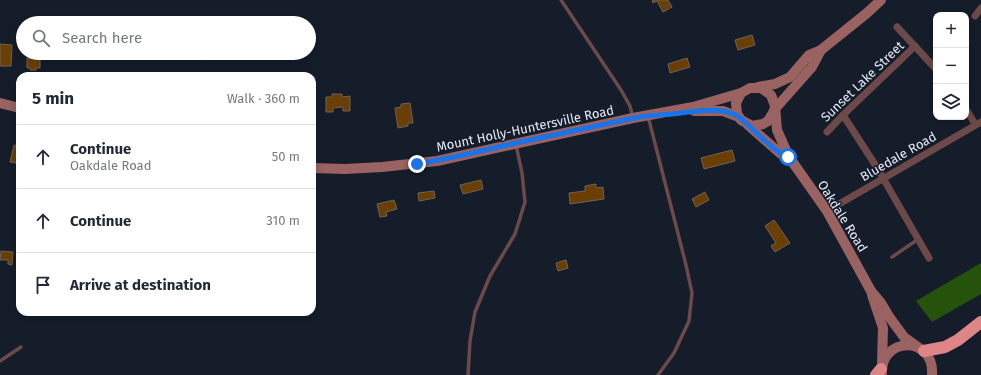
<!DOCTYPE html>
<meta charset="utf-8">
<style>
:root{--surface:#fff;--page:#f6f6f7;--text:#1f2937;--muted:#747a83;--line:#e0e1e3}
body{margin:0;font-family:"Fira Sans",sans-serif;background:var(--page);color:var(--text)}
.controls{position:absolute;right:12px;top:12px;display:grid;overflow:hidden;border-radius:8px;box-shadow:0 2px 10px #0003}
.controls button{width:36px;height:36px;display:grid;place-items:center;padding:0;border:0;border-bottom:1px solid var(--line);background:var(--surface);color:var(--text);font:20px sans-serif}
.stop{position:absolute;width:12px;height:12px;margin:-9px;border:3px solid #1a73e8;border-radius:50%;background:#fff}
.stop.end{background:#1a73e8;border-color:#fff;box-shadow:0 1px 4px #0008}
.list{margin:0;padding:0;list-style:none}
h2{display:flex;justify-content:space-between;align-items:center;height:52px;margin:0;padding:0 16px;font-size:17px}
h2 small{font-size:13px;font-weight:400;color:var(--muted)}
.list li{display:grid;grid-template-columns:26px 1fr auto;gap:12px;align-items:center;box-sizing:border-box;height:64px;padding:0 16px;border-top:1px solid var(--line)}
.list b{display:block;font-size:15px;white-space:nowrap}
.list p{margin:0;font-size:13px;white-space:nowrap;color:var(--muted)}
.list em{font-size:13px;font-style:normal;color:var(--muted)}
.icon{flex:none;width:22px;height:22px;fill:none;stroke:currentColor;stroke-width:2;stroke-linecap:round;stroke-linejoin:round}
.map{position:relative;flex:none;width:981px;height:375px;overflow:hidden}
.search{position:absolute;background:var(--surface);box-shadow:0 2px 10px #0003;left:16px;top:16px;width:300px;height:44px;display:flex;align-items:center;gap:10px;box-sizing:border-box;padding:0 14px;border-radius:22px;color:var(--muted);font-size:15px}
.panel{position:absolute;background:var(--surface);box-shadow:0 2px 10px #0003;left:16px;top:72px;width:300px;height:244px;border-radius:12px}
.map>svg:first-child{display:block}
.forest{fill:#26530b}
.building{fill:#6a3f05;stroke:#716253}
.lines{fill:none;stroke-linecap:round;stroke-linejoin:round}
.service{stroke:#6d4949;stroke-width:3.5}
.minor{stroke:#6d4949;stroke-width:7}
.secondary{stroke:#9b6262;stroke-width:10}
.motorway{stroke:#de8587;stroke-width:12}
.route{stroke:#1a73e8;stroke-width:5}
.labels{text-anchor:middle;stroke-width:3;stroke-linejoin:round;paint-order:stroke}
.street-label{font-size:13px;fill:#e4eaf4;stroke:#151d2b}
</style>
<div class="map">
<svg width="981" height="375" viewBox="0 0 981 375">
<rect width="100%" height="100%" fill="#151d2b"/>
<path class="forest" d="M981 263V294L932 322 916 301Z"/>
<g class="building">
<path d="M655 0H668L672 7 663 12 657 1 653 3 652 1Z"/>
<path d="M752 35 755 45 738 50 735 40Z"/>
<path d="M0 44 12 45 11 66H0Z"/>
<path d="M200 53H220L221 55 202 60Z"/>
<path d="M31 56H35V58H40V68H36V70H30V68H27V58H31Z"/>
<path d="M687 58 690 67 670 73 668 64Z"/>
<path d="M332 94H342V97L350 96V111H343V107L333 108V112H326V97H332Z"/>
<path d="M410 103 413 123H408V126L398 128 395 108 401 107V104Z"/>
<path d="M14 145 20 146V159L17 158 16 163 10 162Z"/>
<path d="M732 150 735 161 704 169 701 158Z"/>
<path d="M481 180 483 189 463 194 460 185Z"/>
<path d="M596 184V188L603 187 604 199 570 204 569 193 585 191V186Z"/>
<path d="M434 191 435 198 419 201 418 193Z"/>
<path d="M705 192 709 200 696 207 692 199Z"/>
<path d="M394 200 397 209 386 212 387 216 380 217 377 204Z"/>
<path d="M774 220 790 243 775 252 771 246 776 243 765 226Z"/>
<path d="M1 251 13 252 12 265 8 264V260H0Z"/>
<path d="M566 260 568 268 558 271 556 263Z"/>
</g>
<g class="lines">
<g class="service">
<path d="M561 0 621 90 630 106 633 118"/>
<path d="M648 116 686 265 692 293 689 321 674 353 658 375"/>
<path d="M892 257 917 240"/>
<path d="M0 361 21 347"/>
<path d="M468 375 470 341 475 312 490 276 515 234 525 202 522 173 516 145"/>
</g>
<g class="minor">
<path d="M975 16 981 8"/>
<path d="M897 27 936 69"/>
<path d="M966 109 975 124"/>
<path d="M843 115 876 166 929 258"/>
<path d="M827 132 843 115 915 46"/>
<path d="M827 211 981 122"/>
</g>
<g class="secondary">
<path d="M758 87 775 84 790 77 809 55 821 50"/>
<path d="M0 103 20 108"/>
<path d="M774 110 812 67 821 50 867 13 881 0"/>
<path d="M694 111H723L739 117"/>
<path d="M774 111 768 121 763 124 752 126 741 120 737 114 736 103 741 93 750 88H761L771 95 775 106 777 130 789 157 827 211 871 291 881 303 890 318 904 337 922 350"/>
<path d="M748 125 781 154 789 157"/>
<path d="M312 168 345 169 382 167 437 161 633 118 693 107 741 93"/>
<path d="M872 295 883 328 882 363"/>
<path d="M882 375C879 336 935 335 932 375"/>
</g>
<g class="motorway">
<path d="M924 351 945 347 958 340 981 322"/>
<path d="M876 375 881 369"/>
</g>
</g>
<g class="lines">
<path class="route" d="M417 164 454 157 516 143 634 118C647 115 660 115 673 114 691 112 723 105 739 117 754 129 771 150 788 157"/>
</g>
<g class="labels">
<g class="street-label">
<text transform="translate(862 81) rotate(-44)" y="5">Sunset Lake Street</text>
<text transform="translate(525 128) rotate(-12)" y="5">Mount Holly-Huntersville Road</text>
<text transform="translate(898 156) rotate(-30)" y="5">Bluedale Road</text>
<text transform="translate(843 216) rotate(58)" y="5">Oakdale Road</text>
</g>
</g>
</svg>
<div class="controls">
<button>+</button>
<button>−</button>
<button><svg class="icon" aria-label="layers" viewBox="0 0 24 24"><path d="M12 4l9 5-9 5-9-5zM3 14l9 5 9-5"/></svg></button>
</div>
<div class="stop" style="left:788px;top:157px"></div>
<div class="stop end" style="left:417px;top:164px"></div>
<div class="search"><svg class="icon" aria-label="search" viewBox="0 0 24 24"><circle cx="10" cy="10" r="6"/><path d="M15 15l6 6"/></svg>Search here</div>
<section class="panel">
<h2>5 min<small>Walk · 360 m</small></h2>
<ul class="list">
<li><svg class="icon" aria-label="ahead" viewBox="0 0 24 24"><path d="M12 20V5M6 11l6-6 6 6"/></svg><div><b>Continue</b><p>Oakdale Road</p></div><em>50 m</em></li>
<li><svg class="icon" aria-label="ahead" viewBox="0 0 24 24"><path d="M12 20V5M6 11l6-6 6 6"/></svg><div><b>Continue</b></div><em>310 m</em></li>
<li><svg class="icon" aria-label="arrive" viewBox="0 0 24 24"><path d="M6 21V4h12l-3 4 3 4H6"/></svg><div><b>Arrive at destination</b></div></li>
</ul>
</section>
</div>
